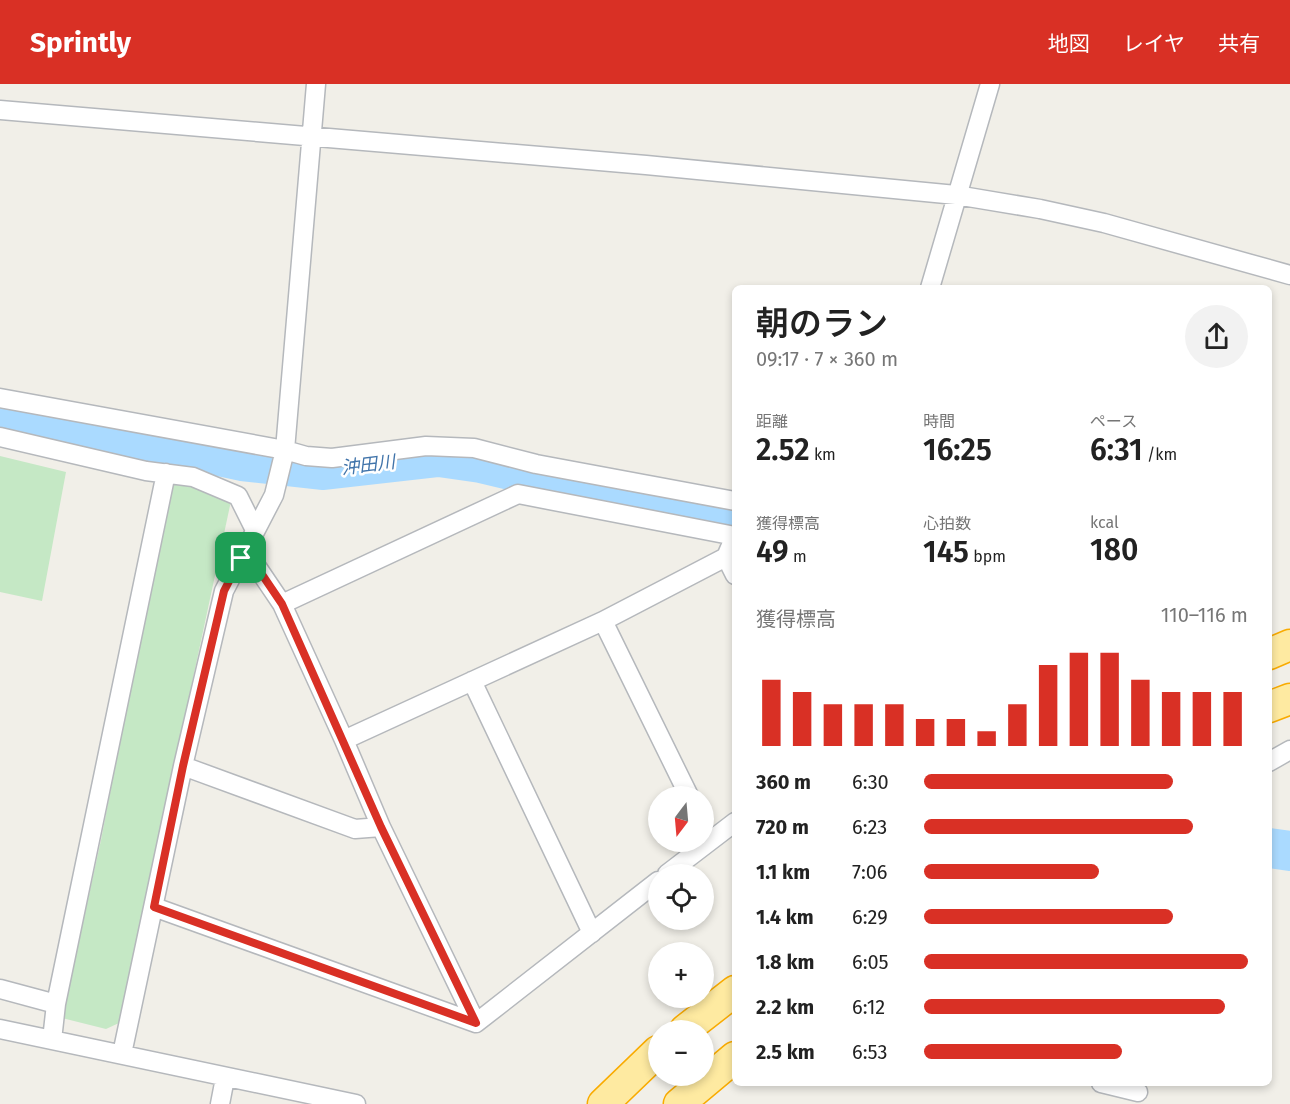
<!DOCTYPE html>
<html lang="ja">
<head>
<meta charset="utf-8">
<style>
	body { margin:0; font-family:"Fira Sans","Noto Sans JP",sans-serif; background:#f2f2f2; color:#222; height:100vh; display:flex; flex-direction:column; font-size:22px; white-space:nowrap }
	* { box-sizing:border-box; margin:0 }
	p { font-size:20px; color:#767676 }
	.icon { flex:none; width:33px; height:33px; fill:none; stroke:currentColor; stroke-width:2; stroke-linecap:round; stroke-linejoin:round }
	.map { position:relative; flex:1; overflow:hidden }
	.details { position:absolute; left:732px; top:201px; width:540px; height:801px; display:flex; flex-direction:column; background:#fff; border-radius:9px; box-shadow:0 3px 9px #0003 }
	.details>* { flex:none }
	.needle { width:39px; rotate:196deg }
	.fabs { position:absolute; left:648px; top:702px; display:grid; gap:12px }
	.fabs a { display:grid; place-items:center; width:66px; height:66px; border-radius:50%; background:#fff; box-shadow:0 3px 9px #0003; font-size:30px }
	.pin { position:absolute; display:grid; place-items:center; width:51px; height:51px; color:#fff; margin:-26px; border-radius:12px; box-shadow:0 3px 9px #0006 }
	.round { display:grid; place-items:center; flex:none; width:63px; height:63px; border-radius:32px; background:#f2f2f2 }
	.overview { display:flex; align-items:center; justify-content:space-between; height:102px; padding:0 24px }
	h1 { font-size:33px; font-weight:600; line-height:45px }
	.figures { display:grid; grid-template-columns:repeat(3,1fr); gap:9px; height:102px; padding:6px 24px }
	.figures div { display:grid; align-content:center }
	.figures b { font-size:30px; font-weight:600 }
	.figures small { font-size:16px; font-weight:400 }
	.figures p { font-size:16px }
	.chart { height:168px; padding:12px 24px }
	.chart p { display:flex; justify-content:space-between }
	.chart svg { width:100%; height:108px; margin-top:6px; stroke:#d93025; stroke-width:6 }
	ul { padding:0 24px; list-style:none; font-size:20px }
	li { display:grid; grid-template-columns:96px 72px 1fr; align-items:center; height:45px }
	li i { height:15px; border-radius:8px; background:#d93025 }
	header { display:flex; align-items:center; gap:36px; box-sizing:border-box; height:84px; padding:0 30px; background:#d93025; color:#fff }
	header strong { font-size:28px }
	nav { display:flex; gap:33px; margin-inline-start:auto; font-size:21px }
	.map>svg:first-child { display:block }
</style>
</head>
<body>
<header>
<strong>Sprintly</strong>
<nav><a>地図</a><a>レイヤ</a><a>共有</a></nav>
</header>
<div class="map">
<svg width="1290" height="1020" viewBox="0 0 1290 1020">
	<rect width="100%" height="100%" fill="#f1efe8"/>
	<!-- green -->
	<path fill="#c5e8c5" d="M 0,372 L 66,388 L 42,517 L 0,508 Z
		M 176,398 L 203,401 L 231,417 L 119,939 L 106,945 L 62,934 L 101,756 L 166,417 Z"/>
	<g fill="none" stroke-linecap="round" stroke-linejoin="round">
		<!-- river -->
		<path stroke="#aadaff" stroke-width="40" d="M 0,325 L 242,377 L 324,386 L 439,373 L 481,379 L 564,399 L 735,433
			M 1269,764 L 1290,767"/>
		<defs>
			<path id="minor" d="M 0,26 L 646,81 L 956,111 L 1040,125 L 1104,139 L 1290,191
				M 930,204 L 990,0
				M 0,314 L 285,366 L 306,372 L 332,374 L 426,362 L 474,364 L 536,380 L 735,417
				M 0,353 L 146,387 L 193,393 L 238,412 L 255,446
				M 726,473 L 735,491
				M 241,474 L 257,483 L 282,520 L 344,656 L 603,537 L 689,712
				M 282,520 L 518,410 L 735,452 L 726,473 L 603,537
				M 472,597 L 592,849
				M 1269,678 L 1290,666
				M 183,682 L 224,507 L 274,411 L 285,366 L 316,0
				M 667,790 L 735,738
				M 154,823 L 476,939 L 381,743
				M 0,905 L 56,920 L 166,389
				M 476,939 L 658,797
				M 0,945 L 356,1020
				M 52,956 L 56,920
				M 122,970 L 183,682 L 355,745 L 381,743 L 344,656
				M 1101,999 L 1138,1008
				M 220,1020 L 225,994"/>
			<path id="trunk" d="M 1269,570 L 1290,561
				M 1269,623 L 1290,615
				M 685,946 L 735,907
				M 603,1020 L 658,967
				M 679,1020 L 735,973"/>
		</defs>
		<!-- minor casing -->
		<use href="#minor" stroke="#b5b8bc" stroke-width="21"/>
		<!-- trunk casing -->
		<use href="#trunk" stroke="#f9ab00" stroke-width="33"/>
		<!-- minor -->
		<use href="#minor" stroke="#fff" stroke-width="18"/>
		<!-- trunk -->
		<use href="#trunk" stroke="#feeaa1" stroke-width="30"/>
	</g>
	<g fill="none" stroke-linecap="round" stroke-linejoin="round">
		<defs>
			<path id="route" d="M 241,474 L 257,483 L 282,520 L 381,743 L 476,939 L 154,823 L 183,682 L 224,507 Z"/>
		</defs>
		<!-- route casing -->
		<use href="#route" stroke="#fff" stroke-width="12"/>
		<!-- route -->
		<use href="#route" stroke="#d93025" stroke-width="8"/>
	</g>
	<g text-anchor="middle" stroke-width="5" stroke-linejoin="round" paint-order="stroke">
		<!-- water labels -->
		<g font-size="18" font-style="italic" fill="#4174aa" stroke="#fff">
			<text transform="translate(368 381) rotate(-7)" y="6">沖田川</text>
		</g>
	</g>
</svg>
<div class="fabs">
<a><svg class="needle" viewBox="-14 -14 28 28"><path d="M0-13l5 13h-10z" fill="#e53935"/><path d="M0 13l5-13h-10z" fill="#767676"/></svg></a>
<a><svg class="icon" aria-label="locate" viewBox="0 0 24 24"><circle cx="12" cy="12" r="6"/><path d="M12 2v4M12 18v4M2 12h4M18 12h4"/></svg></a>
<a>+</a>
<a>−</a>
</div>
<div class="pin" style="left:241px;top:474px;background:#1e9e55"><svg class="icon" aria-label="arrive" viewBox="0 0 24 24"><path d="M6 21V4h12l-3 4 3 4H6"/></svg></div>
<section class="details">
<div class="overview"><div><h1>朝のラン</h1><p>09:17 · 7 × 360 m</p></div><a class="round"><svg class="icon" aria-label="share" viewBox="0 0 24 24"><path d="M12 15V3M7 8l5-5 5 5M5 13v7h14v-7"/></svg></a></div>
<div class="figures">
<div><p>距離</p><b>2.52<small> km</small></b></div>
<div><p>時間</p><b>16:25</b></div>
<div><p>ペース</p><b>6:31<small> /km</small></b></div>
</div>
<div class="figures">
<div><p>獲得標高</p><b>49<small> m</small></b></div>
<div><p>心拍数</p><b>145<small> bpm</small></b></div>
<div><p>kcal</p><b>180</b></div>
</div>
<div class="chart"><p><span>獲得標高</span>110–116 m</p>
<svg viewBox="0 0 160 44" preserveAspectRatio="none"><path d="M5 44V17M15 44V22M25 44V27M35 44V27M45 44V27M55 44V33M65 44V33M75 44V38M85 44V27M95 44V11M105 44V6M115 44V6M125 44V17M135 44V22M145 44V22M155 44V22"/></svg>
</div>
<ul>
<li><b>360 m</b>6:30<i style="width:77%"></i></li>
<li><b>720 m</b>6:23<i style="width:83%"></i></li>
<li><b>1.1 km</b>7:06<i style="width:54%"></i></li>
<li><b>1.4 km</b>6:29<i style="width:77%"></i></li>
<li><b>1.8 km</b>6:05<i style="width:100%"></i></li>
<li><b>2.2 km</b>6:12<i style="width:93%"></i></li>
<li><b>2.5 km</b>6:53<i style="width:61%"></i></li>
</ul>
</section>
</div>
</body>
</html>
